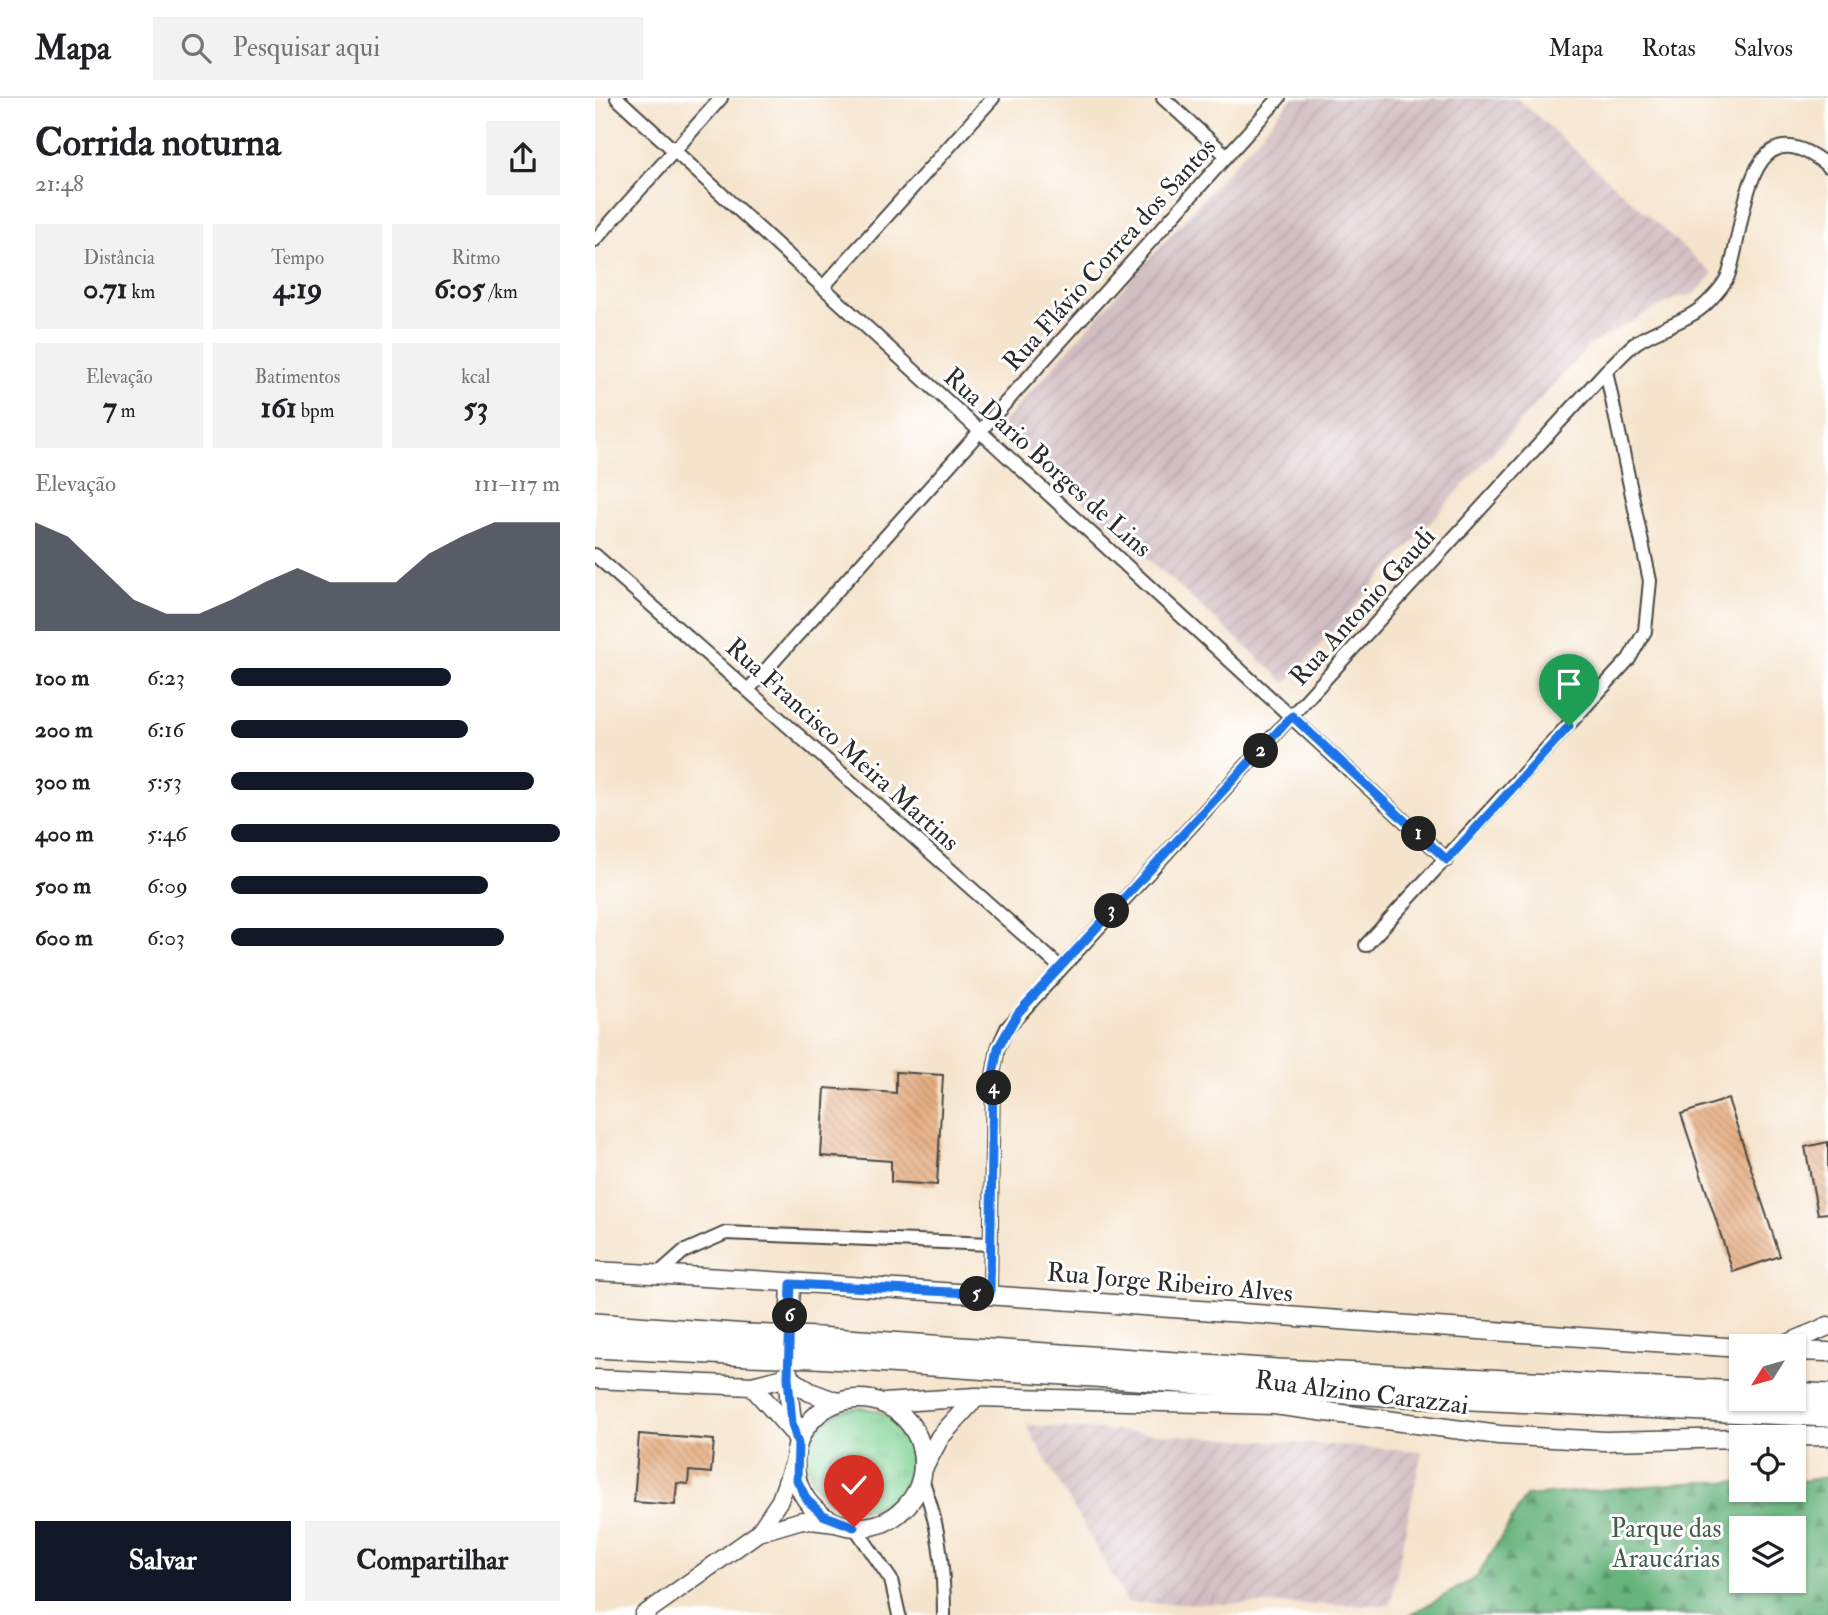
<!DOCTYPE html>
<html lang="pt">
<head>
<meta charset="utf-8">
<style>
	body { margin:0; font-family:"IM FELL Double Pica",serif; background:#f2f2f2; color:#202124; height:100vh; display:flex; flex-direction:column; font-size:26px; white-space:nowrap }
	* { box-sizing:border-box; margin:0 }
	p { font-size:23px; color:#757577 }
	.icon { flex:none; width:38px; height:38px; fill:none; stroke:currentColor; stroke-width:2; stroke-linecap:round; stroke-linejoin:round }
	.map { position:relative; flex:1; overflow:hidden }
	.sheet { display:flex; flex-direction:column; background:#fff; width:595px }
	.sheet>* { flex:none }
	.needle { width:46px; rotate:233deg }
	.buttons { position:absolute; left:1134px; top:1236px; display:grid; gap:14px }
	.buttons a { display:grid; place-items:center; width:77px; height:77px; border-radius:0px; background:#fff; box-shadow:0 2px 5px #0004; font-size:35px }
	.pin { position:absolute; display:grid; place-items:center; width:60px; height:60px; color:#fff; margin:-72px -30px; border-radius:50% 50% 50% 0; rotate:-45deg; box-shadow:0 0 7px #0007 }
	.pin .icon { rotate:45deg }
	.km { position:absolute; width:35px; height:35px; margin:-18px; border-radius:50%; background:#222; color:#fff; font-size:19px; line-height:35px; text-align:center }
	.round { display:grid; place-items:center; flex:none; width:74px; height:74px; border-radius:0px; background:#f2f2f2 }
	.overview { display:flex; align-items:center; justify-content:space-between; height:119px; padding:0 35px }
	h1 { font-size:38px; font-weight:700; line-height:52px }
	.figures { display:grid; grid-template-columns:repeat(3,1fr); gap:10px; height:119px; padding:7px 35px }
	.figures div { display:grid; align-content:center; border-radius:0px; background:#f2f2f2; text-align:center }
	.figures b { font-size:30px; font-weight:700 }
	.figures small { font-size:19px; font-weight:400 }
	.figures p { font-size:19px }
	.chart { height:196px; padding:14px 35px }
	.chart p { display:flex; justify-content:space-between }
	.chart svg { width:100%; height:126px; margin-top:7px; fill:#111827; opacity:.7 }
	.cta { display:flex; gap:14px; margin-top:auto; padding:14px 35px }
	.cta a { flex:1; height:80px; border-radius:0px; background:#111827; color:#fff; font-size:28px; font-weight:700; line-height:80px; text-align:center }
	.cta a+a { background:#f2f2f2; color:#202124 }
	ul { padding:0 35px; list-style:none; font-size:23px }
	li { display:grid; grid-template-columns:112px 84px 1fr; align-items:center; height:52px }
	li i { height:18px; border-radius:9px; background:#111827 }
	header { display:flex; align-items:center; gap:42px; box-sizing:border-box; height:98px; padding:0 35px; background:#fff; border-bottom:2px solid #e0e0e0 }
	header strong { font-size:33px }
	nav { display:flex; gap:38px; margin-inline-start:auto; font-size:24px }
	.search { width:490px; height:63px; background:#f2f2f2; display:flex; align-items:center; gap:18px; box-sizing:border-box; padding:0 24px; border-radius:0px; color:#757577; font-size:26px }
	main { display:flex; flex:1; min-height:0 }
	.map>svg:first-child { display:block }
</style>
</head>
<body>
<header>
<strong>Mapa</strong>
<div class="search"><svg class="icon" aria-label="search" viewBox="0 0 24 24"><circle cx="10" cy="10" r="6"/><path d="M15 15l6 6"/></svg>Pesquisar aqui</div>
<nav><a>Mapa</a><a>Rotas</a><a>Salvos</a></nav>
</header>
<main>
<section class="sheet">
<div class="overview"><div><h1>Corrida noturna</h1><p>21:48</p></div><a class="round"><svg class="icon" aria-label="share" viewBox="0 0 24 24"><path d="M12 15V3M7 8l5-5 5 5M5 13v7h14v-7"/></svg></a></div>
<div class="figures">
<div><p>Distância</p><b>0.71<small> km</small></b></div>
<div><p>Tempo</p><b>4:19</b></div>
<div><p>Ritmo</p><b>6:05<small> /km</small></b></div>
</div>
<div class="figures">
<div><p>Elevação</p><b>7<small> m</small></b></div>
<div><p>Batimentos</p><b>161<small> bpm</small></b></div>
<div><p>kcal</p><b>53</b></div>
</div>
<div class="chart"><p><span>Elevação</span>111–117 m</p>
<svg viewBox="0 0 160 44" preserveAspectRatio="none"><path d="M0 44V6L10 11L20 22L30 33L40 38L50 38L60 33L70 27L80 22L90 27L100 27L110 27L120 17L130 11L140 6L150 6L160 6V44z"/></svg>
</div>
<ul>
<li><b>100 m</b>6:23<i style="width:67%"></i></li>
<li><b>200 m</b>6:16<i style="width:72%"></i></li>
<li><b>300 m</b>5:53<i style="width:92%"></i></li>
<li><b>400 m</b>5:46<i style="width:100%"></i></li>
<li><b>500 m</b>6:09<i style="width:78%"></i></li>
<li><b>600 m</b>6:03<i style="width:83%"></i></li>
</ul>
<div class="cta"><a>Salvar</a><a>Compartilhar</a></div>
</section>
<div class="map">
<svg width="1233" height="1517" viewBox="0 0 1233 1517">
	<defs>
		<pattern id="industrial-furrows" width="10" height="10" patternUnits="userSpaceOnUse" patternTransform="scale(1.75)"><rect width="10" height="10" fill="#d2bec2"/><path d="M-1 1l2-2M0 10L10 0M9 11l2-2" fill="none" stroke="#b4a3a7"/></pattern>
		<pattern id="grass-tufts" width="24" height="20" patternUnits="userSpaceOnUse" patternTransform="scale(1.75)"><rect width="24" height="20" fill="#7fd293"/><path d="M3 7l-1-3M5 7V3M7 7l1-3M15 17l-1-3M17 17v-4M19 17l1-3" fill="none" stroke="#6eb47f"/></pattern>
		<pattern id="forest-firs" width="22" height="20" patternUnits="userSpaceOnUse" patternTransform="scale(1.75)"><rect width="22" height="20" fill="#67b47d"/><path d="M5 1l3.5 6h-7zM16 11l3.5 6h-7z" fill="#559367"/></pattern>
		<pattern id="building-back-hatch" width="6" height="6" patternUnits="userSpaceOnUse" patternTransform="scale(1.75)"><rect width="6" height="6" fill="#e6ae82"/><path d="M-1 5l2 2M0 0l6 6M5-1l2 2" fill="none" stroke="#bb8e6b"/></pattern>
	</defs>
	<rect width="100%" height="100%" fill="#fff"/>
	<filter id="ink" filterUnits="userSpaceOnUse"><feTurbulence type="fractalNoise" baseFrequency=".0143" numOctaves="2"/><feDisplacementMap in="SourceGraphic" scale="14" xChannelSelector="R" yChannelSelector="G"/><feConvolveMatrix kernelMatrix="1 2 1 2 8 2 1 2 1" color-interpolation-filters="sRGB"/></filter>
	<filter id="wash" filterUnits="userSpaceOnUse"><feTurbulence type="fractalNoise" baseFrequency=".00686" numOctaves="4" result="noise"/><feDisplacementMap in="SourceGraphic" scale="28" xChannelSelector="R" yChannelSelector="G"/><feGaussianBlur stdDeviation="1.57" result="paint"/><feColorMatrix in="noise" values="0 0 0 0 0 0 0 0 0 0 0 0 0 0 0 0 0 1.4 0 .05"/><feComposite in="paint" operator="in"/></filter>
	<g filter="url(#wash)">
		<rect width="100%" height="100%" fill="#f5e4cc"/>
		<!-- industrial -->
		<path fill="url(#industrial-furrows)" d="M 698,0 L 922,0 L 1118,176 L 1099,196 L 1078,201 L 994,247 L 691,585 L 405,328 Z
			M 431,1327 L 827,1353 L 795,1507 L 533,1505 Z"/>
		<!-- grass -->
		<path fill="url(#grass-tufts)" stroke="#557e5f" stroke-width="2" d="M213 1361a51 51 0 1 1 102 0a51 51 0 1 1-102 0Z"/>
		<!-- forest -->
		<path fill="url(#forest-firs)" stroke="#497054" stroke-width="2" fill-rule="evenodd" d="M 1233,1379 L 1233,1517 L 815,1517 L 882,1479 L 931,1398 L 1103,1384 L 1146,1384 L 1146,1391 L 1199,1391 L 1199,1384 ZM 1146,1430 L 1199,1430 L 1199,1482 L 1146,1482 Z"/>
		<g id="blocks">
			<!-- building -->
			<path fill="url(#building-back-hatch)" d="M 301,974 L 348,977 L 342,1087 L 296,1084 L 296,1063 L 226,1058 L 230,990 L 301,995 Z
				M 1133,1001 L 1185,1158 L 1138,1174 L 1086,1016 Z
				M 1233,1044 L 1233,1115 L 1223,1116 L 1210,1049 Z
				M 44,1336 L 119,1342 L 116,1375 L 94,1373 L 93,1386 L 82,1385 L 80,1407 L 39,1404 Z"/>
		</g>
	</g>
	<g filter="url(#ink)">
		<use href="#blocks" fill-opacity="0" stroke="#494743" stroke-width="2"/>
		<g fill="none" stroke-linecap="round" stroke-linejoin="round">
			<defs>
				<path id="minor" d="M 22,0 L 852,762
					M 568,0 L 632,58
					M 0,142 L 126,0
					M 228,189 L 398,0
					M 0,457 L 465,869
					M 153,592 L 684,0
					M 771,847 L 1034,561 L 1050,533 L 1055,483 L 1011,273
					M 62,1177 L 88,1154 L 131,1135 L 395,1146
					M 395,1196 L 398,977 L 403,950 L 412,930 L 1011,273 C 1021,264 1031,252 1042,244 C 1063,230 1094,223 1112,205 C 1119,198 1131,185 1134,175 C 1150,130 1149,0 1233,68
					M 326,1379 C 344,1425 349,1468 349,1517
					M 259,1428 L 296,1482 L 304,1517"/>
				<path id="tertiary" d="M 163,1435 L 207,1422 L 249,1427
					M 48,1517 L 163,1435 L 185,1402 L 200,1359"/>
				<path id="secondary" d="M 0,1173 C 382,1193 764,1225 1146,1250
					M 196,1186 C 194,1239 187,1295 203,1346
					M 1188,1248 L 1233,1228
					M 1199,1253 L 1233,1254
					M 193,1279 L 215,1294 L 242,1304
					M 0,1281 L 157,1288 L 193,1279
					M 157,1288 L 197,1333
					M200 1365a64 64 0 1 1 128 0a64 64 0 1 1-128 0Z
					M 289,1305 L 381,1299 L 679,1307 L 904,1337 L 1010,1343 L 1146,1340
					M 1159,1339 L 1233,1338
					M 329,1369 L 345,1339 L 381,1299"/>
				<path id="motorway" d="M 0,1227 L 152,1238
					M 223,1241 L 682,1273 L 1146,1295
					M 0,1248 L 155,1256
					M 221,1258 L 731,1293 L 1233,1317
					M 1199,1296 L 1233,1298"/>
			</defs>
			<!-- minor casing -->
			<use href="#minor" stroke="#494743" stroke-width="16"/>
			<!-- tertiary casing -->
			<use href="#tertiary" stroke="#494743" stroke-width="19"/>
			<!-- secondary casing -->
			<use href="#secondary" stroke="#494743" stroke-width="21"/>
			<!-- motorway casing -->
			<use href="#motorway" stroke="#494743" stroke-width="26"/>
			<!-- minor -->
			<use href="#minor" stroke="#fff" stroke-width="12"/>
			<!-- tertiary -->
			<use href="#tertiary" stroke="#fff" stroke-width="16"/>
			<!-- secondary -->
			<use href="#secondary" stroke="#fff" stroke-width="18"/>
			<!-- motorway -->
			<use href="#motorway" stroke="#fff" stroke-width="23"/>
			<defs>
				<path id="motorway-bridge" d="M 152,1238 L 223,1241
					M 155,1256 L 221,1258"/>
			</defs>
			<!-- motorway-bridge casing -->
			<use href="#motorway-bridge" stroke="#494743" stroke-width="26" stroke-linecap="butt"/>
			<!-- motorway-bridge -->
			<use href="#motorway-bridge" stroke="#fff" stroke-width="23"/>
		</g>
	</g>
	<g fill="none" stroke-linecap="round" stroke-linejoin="round" filter="url(#ink)">
		<defs>
			<path id="route" d="M 259,1429 L 228,1417 L 212,1402 L 202,1382 L 203,1346 L 197,1326 L 193,1279 L 196,1186 L 395,1196 L 398,977 L 403,950 L 423,915 L 697,618 L 852,762 L 974,628"/>
		</defs>
		<!-- route casing -->
		<use href="#route" stroke="#fff" stroke-width="14"/>
		<!-- route -->
		<use href="#route" stroke="#1a73e8" stroke-width="9"/>
	</g>
	<g text-anchor="middle" stroke-width="6" stroke-linejoin="round" paint-order="stroke">
		<!-- street labels -->
		<g font-size="26" fill="#2b2b2b" stroke="#fff">
			<text transform="translate(514 156) rotate(-48)" y="9">Rua Flávio Correa dos Santos</text>
			<text transform="translate(453 364) rotate(42)" y="9">Rua Dario Borges de Lins</text>
			<text transform="translate(767 508) rotate(-48)" y="9">Rua Antonio Gaudi</text>
			<text transform="translate(248 646) rotate(42)" y="9">Rua Francisco Meira Martins</text>
			<text transform="translate(575 1184) rotate(5)" y="9">Rua Jorge Ribeiro Alves</text>
			<text transform="translate(767 1294) rotate(7)" y="9">Rua Alzino Carazzai</text>
		</g>
		<!-- park labels -->
		<g font-size="26" fill="#445d4a" stroke="#fff">
			<text x="1071" y="1439">Parque das<tspan x="1071" dy="30">Araucárias</tspan></text>
		</g>
	</g>
</svg>
<div class="buttons">
<a><svg class="needle" viewBox="-14 -14 28 28"><path d="M0-13l5 13h-10z" fill="#e53935"/><path d="M0 13l5-13h-10z" fill="#757577"/></svg></a>
<a><svg class="icon" aria-label="locate" viewBox="0 0 24 24"><circle cx="12" cy="12" r="6"/><path d="M12 2v4M12 18v4M2 12h4M18 12h4"/></svg></a>
<a><svg class="icon" aria-label="layers" viewBox="0 0 24 24"><path d="M12 4l9 5-9 5-9-5zM3 14l9 5 9-5"/></svg></a>
</div>
<div class="pin" style="left:974px;top:628px;background:#1e9e55"><svg class="icon" aria-label="arrive" viewBox="0 0 24 24"><path d="M6 21V4h12l-3 4 3 4H6"/></svg></div>
<div class="pin" style="left:259px;top:1429px;background:#d93025"><svg class="icon" aria-label="check" viewBox="0 0 24 24"><path d="M5 12l5 5 9-10"/></svg></div>
<b class="km" style="left:824px;top:736px">1</b>
<b class="km" style="left:666px;top:653px">2</b>
<b class="km" style="left:517px;top:813px">3</b>
<b class="km" style="left:399px;top:990px">4</b>
<b class="km" style="left:382px;top:1196px">5</b>
<b class="km" style="left:195px;top:1218px">6</b>
</div>
</main>
</body>
</html>
